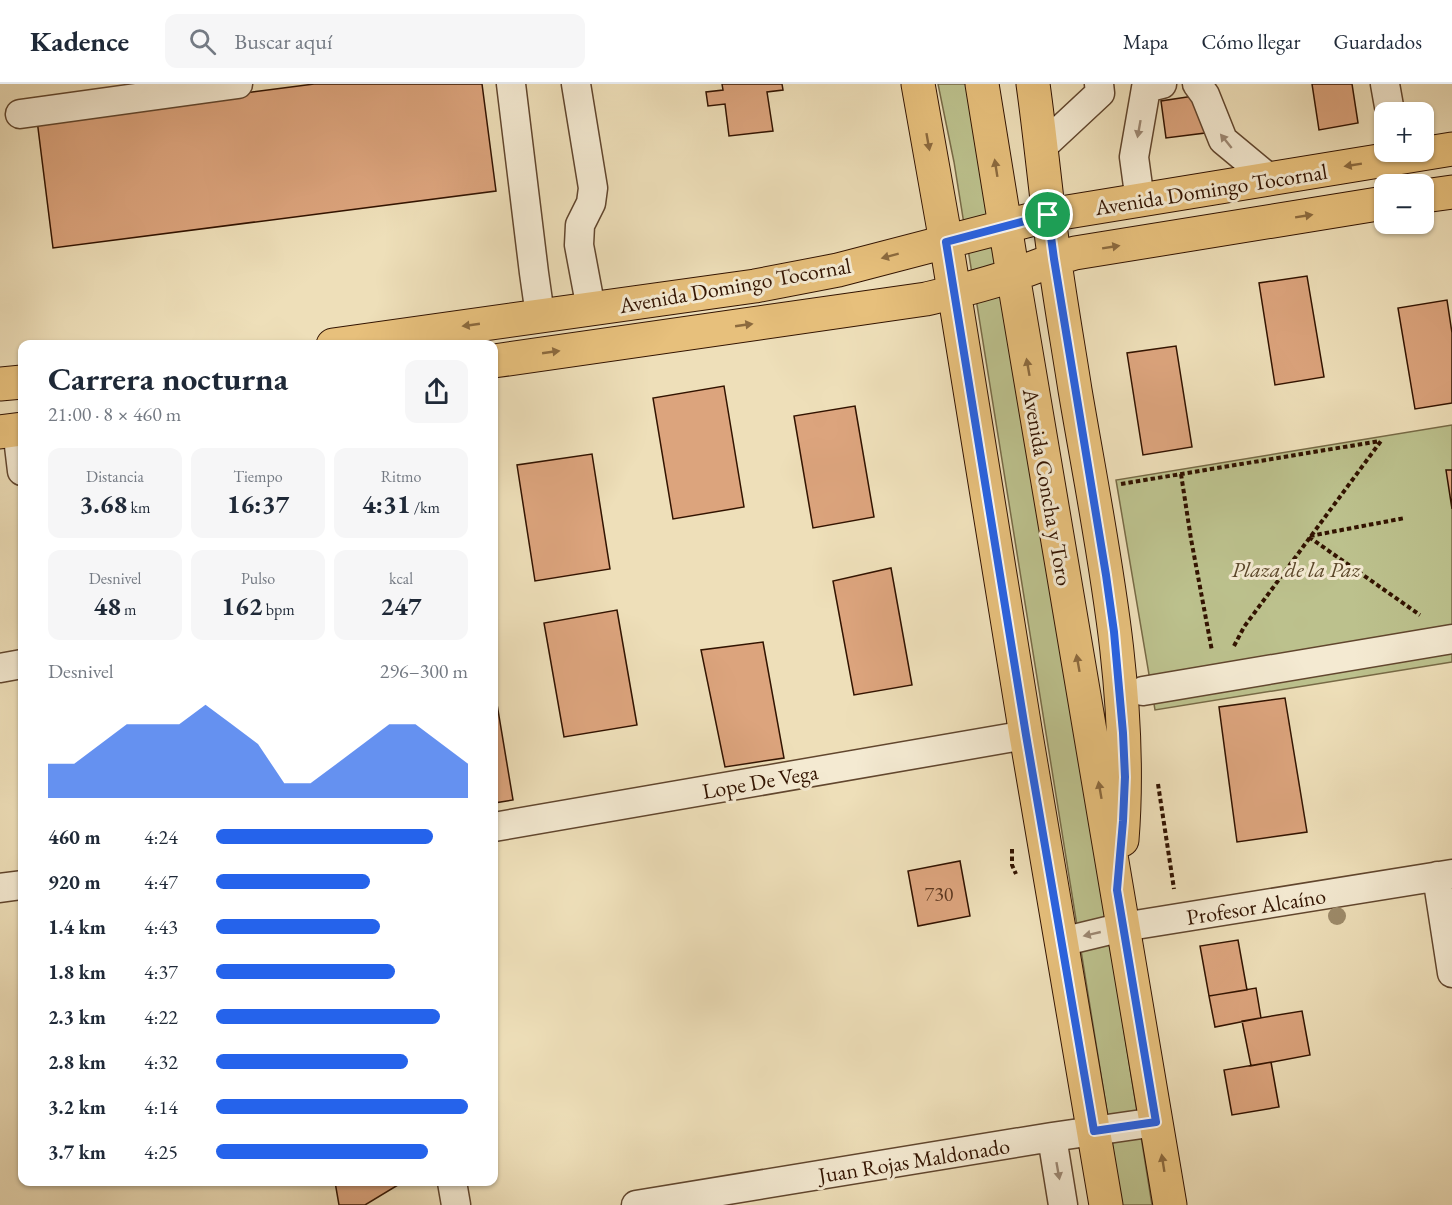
<!DOCTYPE html>
<html lang="es">
<head>
<meta charset="utf-8">
<style>
	body { margin:0; font-family:"EB Garamond",serif; background:#f6f6f7; color:#1f2937; height:100vh; display:flex; flex-direction:column; font-size:22px; white-space:nowrap }
	* { box-sizing:border-box; margin:0 }
	p { font-size:20px; color:#747a83 }
	.icon { flex:none; width:33px; height:33px; fill:none; stroke:currentColor; stroke-width:2; stroke-linecap:round; stroke-linejoin:round }
	.map { position:relative; flex:1; overflow:hidden }
	.sheet { position:absolute; left:18px; top:256px; width:480px; height:846px; display:flex; flex-direction:column; background:#fff; border-radius:12px; box-shadow:0 2px 4px #0004 }
	.sheet>* { flex:none }
	.controls { position:absolute; left:1374px; top:18px; display:grid; gap:12px }
	.controls a { display:grid; place-items:center; width:60px; height:60px; border-radius:12px; background:#fff; box-shadow:0 2px 4px #0004; font-size:30px }
	.pin { position:absolute; display:grid; place-items:center; width:51px; height:51px; color:#fff; margin:-26px; border:3px solid #fff; border-radius:50%; box-shadow:0 2px 6px #0007 }
	.round { display:grid; place-items:center; flex:none; width:63px; height:63px; border-radius:12px; background:#f6f6f7 }
	.overview { display:flex; align-items:center; justify-content:space-between; height:102px; padding:0 30px }
	h1 { font-size:33px; font-weight:700; line-height:45px }
	.figures { display:grid; grid-template-columns:repeat(3,1fr); gap:9px; height:102px; padding:6px 30px }
	.figures div { display:grid; align-content:center; border-radius:12px; background:#f6f6f7; text-align:center }
	.figures b { font-size:26px; font-weight:700 }
	.figures small { font-size:16px; font-weight:400 }
	.figures p { font-size:16px }
	.chart { height:168px; padding:12px 30px }
	.chart p { display:flex; justify-content:space-between }
	.chart svg { width:100%; height:108px; margin-top:6px; fill:#2563eb; opacity:.7 }
	ul { padding:0 30px; list-style:none; font-size:20px }
	li { display:grid; grid-template-columns:96px 72px 1fr; align-items:center; height:45px }
	li i { height:15px; border-radius:8px; background:#2563eb }
	header { display:flex; align-items:center; gap:36px; box-sizing:border-box; height:84px; padding:0 30px; background:#fff; border-bottom:2px solid #e0e1e3 }
	header strong { font-size:28px }
	nav { display:flex; gap:33px; margin-inline-start:auto; font-size:21px }
	.search { width:420px; height:54px; background:#f6f6f7; display:flex; align-items:center; gap:15px; box-sizing:border-box; padding:0 21px; border-radius:12px; color:#747a83; font-size:22px }
	.map>svg:first-child { display:block }
</style>
</head>
<body>
<header>
<strong>Kadence</strong>
<div class="search"><svg class="icon" aria-label="search" viewBox="0 0 24 24"><circle cx="10" cy="10" r="6"/><path d="M15 15l6 6"/></svg>Buscar aquí</div>
<nav><a>Mapa</a><a>Cómo llegar</a><a>Guardados</a></nav>
</header>
<div class="map">
<svg width="1452" height="1121" viewBox="0 0 1452 1121">
	<rect width="100%" height="100%" fill="#eedfb9"/>
	<filter id="stains"><feTurbulence type="fractalNoise" baseFrequency=".00333" numOctaves="4"/><feColorMatrix values="0 0 0 0 .2 0 0 0 0 .09 0 0 0 0 .02 0 0 0 .5 -.17"/></filter>
	<radialGradient id="worn" r=".72"><stop offset=".6" stop-color="#630" stop-opacity="0"/><stop offset="1" stop-color="#630" stop-opacity=".3"/></radialGradient>
	<!-- green -->
	<path fill="#bcc18d" stroke="#776a46" stroke-width="1.5" d="M 938,0 L 972,0 L 1152,1121 L 1122,1121 L 954,78 Z
		M 1452,341 L 1452,578 L 1155,626 L 1116,396 Z"/>
	<!-- building -->
	<path fill="#dca47d" stroke="#321300" stroke-width="1.5" d="M 314,0 L 482,0 L 496,107 L 53,164 L 37,36 Z
		M 722,0 L 782,0 L 783,6 L 767,8 L 773,47 L 729,52 L 725,20 L 708,22 L 706,8 L 723,6 Z
		M 1312,0 L 1352,0 L 1358,39 L 1319,46 Z
		M 1200,11 L 1205,49 L 1166,54 L 1161,17 Z
		M 1307,192 L 1324,293 L 1275,301 L 1259,199 Z
		M 1447,216 L 1452,249 L 1452,319 L 1415,325 L 1398,224 Z
		M 1176,262 L 1192,363 L 1143,371 L 1127,269 Z
		M 724,302 L 744,423 L 673,435 L 653,314 Z
		M 855,322 L 874,433 L 813,444 L 794,332 Z
		M 592,370 L 610,485 L 535,497 L 517,381 Z
		M 1446,386 L 1452,386 L 1452,425 Z
		M 891,484 L 912,601 L 854,611 L 833,497 Z
		M 617,526 L 637,641 L 564,653 L 544,539 Z
		M 763,558 L 784,674 L 725,683 L 701,566 Z
		M 494,602 L 513,716 L 494,719 Z
		M 1285,614 L 1307,748 L 1237,758 L 1219,623 Z
		M 960,777 L 970,832 L 918,842 L 908,787 Z
		M 1238,856 L 1247,906 L 1209,912 L 1200,862 Z
		M 1256,904 L 1261,934 L 1215,943 L 1209,912 Z
		M 1302,927 L 1310,971 L 1251,982 L 1242,937 Z
		M 1271,978 L 1279,1023 L 1232,1031 L 1224,986 Z
		M 335,1098 L 403,1098 L 365,1121 L 339,1121 Z"/>
	<g fill="none" stroke-linecap="round" stroke-linejoin="round">
		<defs>
			<path id="minor" d="M 511,0 L 534,189 L 540,231
				M 576,0 L 593,104 L 591,119 L 580,141 L 579,161 L 591,225
				M 1197,0 L 1205,11 L 1223,56 L 1270,95
				M 1385,0 L 1390,28
				M 20,30 L 238,0
				M 1041,64 L 1100,9 L 1099,0
				M 1140,117 L 1134,73 L 1146,4 L 1162,0
				M 17,345 L 22,387
				M 0,584 L 22,580
				M 1143,607 L 1452,555
				M 494,743 L 1026,651
				M 1437,792 L 1452,889
				M 0,804 L 22,801
				M 1061,858 L 1123,843 L 1452,790
				M 1052,1053 L 1063,1121
				M 452,1098 L 456,1121
				M 636,1121 L 1052,1053 L 1156,1038"/>
			<path id="major" d="M 918,0 L 946,158 L 1026,651 L 1106,1121
				M 982,0 L 1013,191 L 1170,1121
				M 1033,0 C 1041,57 1046,114 1054,171 C 1060,216 1068,261 1075,306 C 1100,454 1134,605 1122,756
				M 1424,112 L 1452,108
				M 333,261 L 755,202 L 838,186 L 1049,131 L 1452,65
				M 494,277 L 926,215 C 955,208 985,201 1013,191 C 1034,184 1054,175 1075,169 L 1384,119
				M 0,300 L 22,298
				M 0,348 L 22,345"/>
		</defs>
		<!-- minor casing -->
		<use href="#minor" stroke="#61462e" stroke-width="31"/>
		<!-- major casing -->
		<use href="#major" stroke="#321300" stroke-width="35"/>
		<!-- path -->
		<path stroke="#321300" stroke-width="4" stroke-dasharray="4.5 3" stroke-linecap="butt" d="M 1181,390 L 1191,455 L 1212,567
			M 1121,400 L 1380,357
			M 1310,452 L 1405,434
			M 1309,453 L 1420,531
			M 1234,562 L 1244,543 L 1381,357
			M 1158,700 L 1174,805
			M 1012,765 L 1012,781 L 1016,790"/>
		<!-- minor -->
		<use href="#minor" stroke="#f4ead2" stroke-width="28"/>
		<!-- major -->
		<use href="#major" stroke="#e7c07c" stroke-width="33"/>
	</g>
	<!-- trees -->
	<circle fill="#9d8b6a" cx="1337" cy="832" r="9"/>
	<!-- one-way arrows -->
	<defs><path id="oneway-solid" d="M-6-.8H1V-3.2L6.5 0L1 3.2V.8H-6Z" transform="scale(1.5)"/></defs>
	<g fill="#9d8974">
		<use href="#oneway-solid" transform="translate(1139 45) rotate(100)"/>
		<use href="#oneway-solid" transform="translate(1226 57) rotate(-129)"/>
		<use href="#oneway-solid" transform="translate(1092 850) rotate(167)"/>
		<use href="#oneway-solid" transform="translate(1058 1087) rotate(80)"/>
	</g>
	<g fill="#8c6a3e">
		<use href="#oneway-solid" transform="translate(928 58) rotate(80)"/>
		<use href="#oneway-solid" transform="translate(1353 81) rotate(171)"/>
		<use href="#oneway-solid" transform="translate(996 84) rotate(-99)"/>
		<use href="#oneway-solid" transform="translate(1304 132) rotate(-9)"/>
		<use href="#oneway-solid" transform="translate(1111 163) rotate(-9)"/>
		<use href="#oneway-solid" transform="translate(890 172) rotate(165)"/>
		<use href="#oneway-solid" transform="translate(471 241) rotate(172)"/>
		<use href="#oneway-solid" transform="translate(744 241) rotate(-8)"/>
		<use href="#oneway-solid" transform="translate(551 268) rotate(-8)"/>
		<use href="#oneway-solid" transform="translate(1028 283) rotate(-100)"/>
		<use href="#oneway-solid" transform="translate(1078 579) rotate(-100)"/>
		<use href="#oneway-solid" transform="translate(1100 706) rotate(-100)"/>
		<use href="#oneway-solid" transform="translate(1163 1079) rotate(-99)"/>
	</g>
	<g fill="none" stroke-linecap="round" stroke-linejoin="round">
		<defs>
			<path id="route" d="M 1048,131 L 1054,175 L 1106,491 L 1114,548 L 1123,649 L 1125,693 L 1123,737 L 1117,806 L 1156,1038 L 1094,1047 L 1026,651 L 946,158 Z"/>
		</defs>
		<!-- route casing -->
		<use href="#route" stroke="#fff" stroke-width="12"/>
		<!-- route -->
		<use href="#route" stroke="#2563eb" stroke-width="8"/>
	</g>
	<g text-anchor="middle" stroke-width="6" stroke-linejoin="round" paint-order="stroke">
		<!-- number labels -->
		<g font-size="20" fill="#5c371f">
			<text x="939" y="817">730</text>
		</g>
		<!-- street labels -->
		<g font-size="22" fill="#321300" stroke="#f4ead2">
			<text transform="translate(1211 105) rotate(-9)" y="8">Avenida Domingo Tocornal</text>
			<text transform="translate(735 201) rotate(-10)" y="8">Avenida Domingo Tocornal</text>
			<text transform="translate(1048 403) rotate(80)" y="8">Avenida Concha y Toro</text>
			<text transform="translate(760 697) rotate(-10)" y="8">Lope De Vega</text>
			<text transform="translate(1256 822) rotate(-9)" y="8">Profesor Alcaíno</text>
			<text transform="translate(914 1076) rotate(-9)" y="8">Juan Rojas Maldonado</text>
		</g>
		<!-- park labels -->
		<g font-size="22" font-style="italic" fill="#5b472a" stroke="#f4ead2">
			<text x="1296" y="493">Plaza de la Paz</text>
		</g>
	</g>
	<rect width="100%" height="100%" filter="url(#stains)"/>
	<rect width="100%" height="100%" fill="url(#worn)"/>
</svg>
<div class="controls">
<a>+</a>
<a>−</a>
</div>
<div class="pin" style="left:1048px;top:131px;background:#1e9e55"><svg class="icon" aria-label="arrive" viewBox="0 0 24 24"><path d="M6 21V4h12l-3 4 3 4H6"/></svg></div>
<section class="sheet">
<div class="overview"><div><h1>Carrera nocturna</h1><p>21:00 · 8 × 460 m</p></div><a class="round"><svg class="icon" aria-label="share" viewBox="0 0 24 24"><path d="M12 15V3M7 8l5-5 5 5M5 13v7h14v-7"/></svg></a></div>
<div class="figures">
<div><p>Distancia</p><b>3.68<small> km</small></b></div>
<div><p>Tiempo</p><b>16:37</b></div>
<div><p>Ritmo</p><b>4:31<small> /km</small></b></div>
</div>
<div class="figures">
<div><p>Desnivel</p><b>48<small> m</small></b></div>
<div><p>Pulso</p><b>162<small> bpm</small></b></div>
<div><p>kcal</p><b>247</b></div>
</div>
<div class="chart"><p><span>Desnivel</span>296–300 m</p>
<svg viewBox="0 0 160 44" preserveAspectRatio="none"><path d="M0 44V30L10 30L20 22L30 14L40 14L50 14L60 6L70 14L80 22L90 38L100 38L110 30L120 22L130 14L140 14L150 22L160 30V44z"/></svg>
</div>
<ul>
<li><b>460 m</b>4:24<i style="width:86%"></i></li>
<li><b>920 m</b>4:47<i style="width:61%"></i></li>
<li><b>1.4 km</b>4:43<i style="width:65%"></i></li>
<li><b>1.8 km</b>4:37<i style="width:71%"></i></li>
<li><b>2.3 km</b>4:22<i style="width:89%"></i></li>
<li><b>2.8 km</b>4:32<i style="width:76%"></i></li>
<li><b>3.2 km</b>4:14<i style="width:100%"></i></li>
<li><b>3.7 km</b>4:25<i style="width:84%"></i></li>
</ul>
</section>
</div>
</body>
</html>
